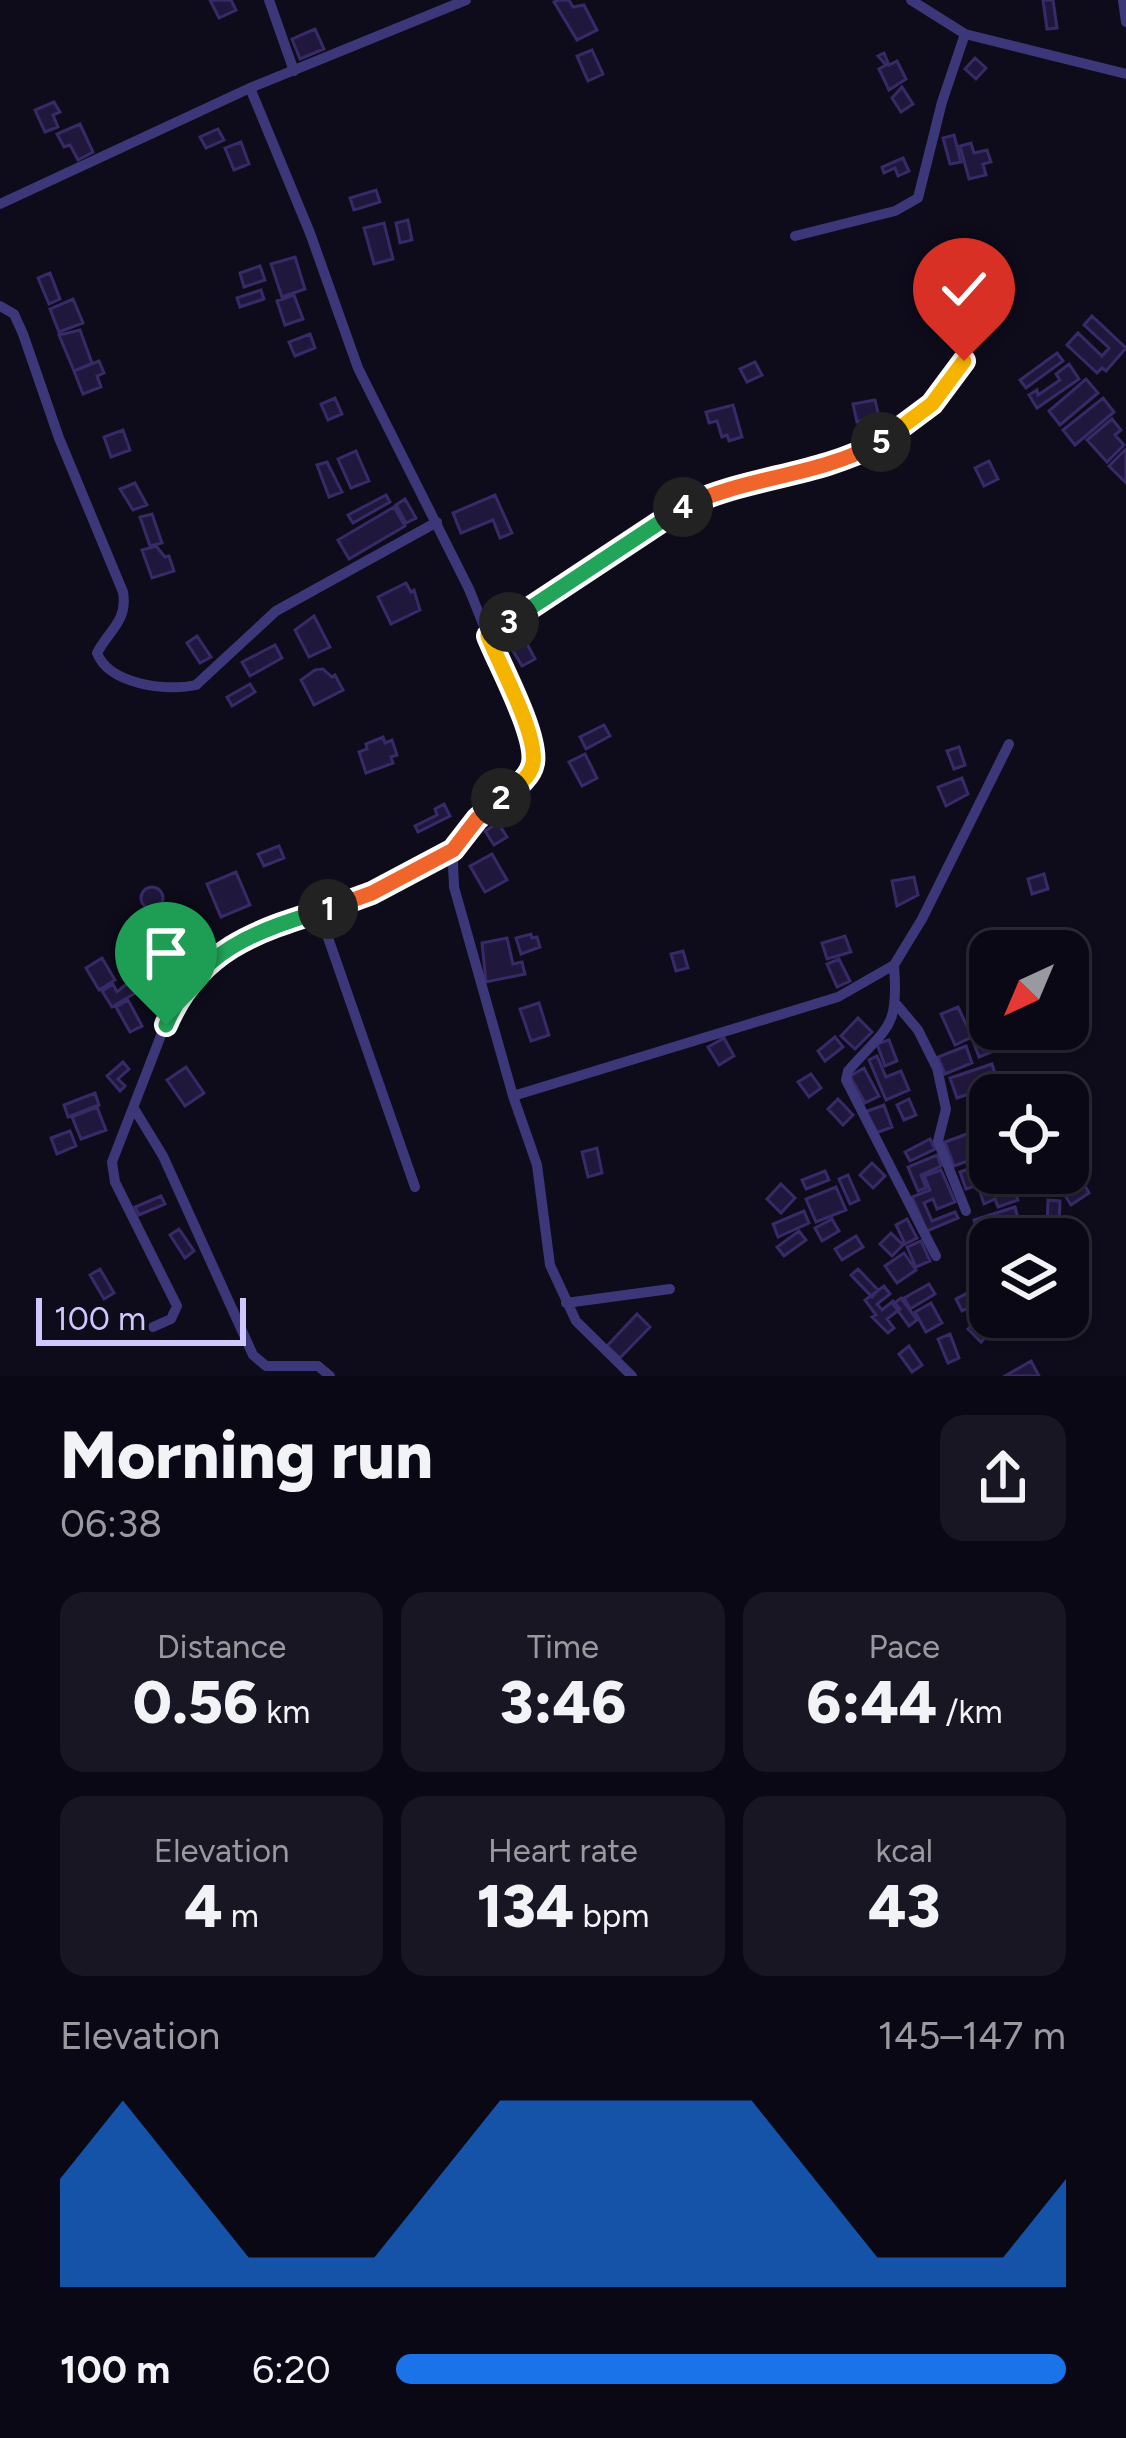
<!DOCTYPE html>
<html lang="en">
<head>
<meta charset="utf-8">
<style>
	body { margin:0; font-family:Figtree,sans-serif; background:#181622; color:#f1f3f6; height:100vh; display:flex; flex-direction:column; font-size:45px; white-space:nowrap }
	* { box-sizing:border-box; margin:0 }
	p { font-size:39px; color:#999aa0 }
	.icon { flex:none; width:66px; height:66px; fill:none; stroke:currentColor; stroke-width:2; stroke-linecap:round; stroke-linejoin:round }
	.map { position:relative; height:1376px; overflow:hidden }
	.panel { display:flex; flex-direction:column; background:#0a0814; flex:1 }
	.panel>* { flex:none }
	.needle { width:78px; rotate:224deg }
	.buttons { position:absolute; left:969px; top:930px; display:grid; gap:24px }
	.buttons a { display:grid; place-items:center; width:120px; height:120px; border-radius:24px; background:#0a0814; box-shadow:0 3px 9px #0004,0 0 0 3px #2a2934; font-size:60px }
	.scale { position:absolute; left:36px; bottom:30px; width:210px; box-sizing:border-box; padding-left:12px; border:6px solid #cfc7fe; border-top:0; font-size:33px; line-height:42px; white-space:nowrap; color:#cfc7fe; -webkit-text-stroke:9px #0e0b1b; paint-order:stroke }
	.pin { position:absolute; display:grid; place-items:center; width:102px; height:102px; color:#fff; margin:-123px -51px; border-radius:50% 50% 50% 0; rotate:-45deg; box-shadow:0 0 12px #0007 }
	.pin .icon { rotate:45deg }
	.km { position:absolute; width:60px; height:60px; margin:-30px; border-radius:50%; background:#222; color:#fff; font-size:33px; line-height:60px; text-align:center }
	.round { display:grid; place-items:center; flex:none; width:126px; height:126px; border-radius:24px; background:#181622 }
	.head { display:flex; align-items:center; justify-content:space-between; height:204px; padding:0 60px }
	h1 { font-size:66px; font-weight:800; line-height:90px }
	.figures { display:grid; grid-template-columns:repeat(3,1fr); gap:18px; height:204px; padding:12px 60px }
	.figures div { display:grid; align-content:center; border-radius:24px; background:#181622; text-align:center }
	.figures b { font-size:60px; font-weight:800 }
	.figures small { font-size:33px; font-weight:400 }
	.figures p { font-size:33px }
	.chart { height:336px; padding:24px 60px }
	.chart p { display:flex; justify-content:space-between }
	.chart svg { width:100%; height:216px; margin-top:12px; fill:#1a73e8; opacity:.7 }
	ul { padding:0 60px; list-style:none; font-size:39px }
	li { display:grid; grid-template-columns:192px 144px 1fr; align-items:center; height:90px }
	li i { height:30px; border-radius:15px; background:#1a73e8 }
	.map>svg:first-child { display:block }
</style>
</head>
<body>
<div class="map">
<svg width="1126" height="1376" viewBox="0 0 1126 1376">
	<rect width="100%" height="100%" fill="#0e0b1b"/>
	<!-- building -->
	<path fill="#20183c" stroke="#382a67" stroke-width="3" d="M 210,0 L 231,0 L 236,10 L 219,18 Z
		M 559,0 L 569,0 L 573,7 L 584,5 L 597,30 L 577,40 L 554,2 Z
		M 1043,0 L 1053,0 L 1057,28 L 1047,29 Z
		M 315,29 L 324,49 L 300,59 L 292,39 Z
		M 592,50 L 603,74 L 588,81 L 577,56 Z
		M 884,53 L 889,65 L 897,61 L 906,79 L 889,90 L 879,69 L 886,65 L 878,56 Z
		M 975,58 L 986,68 L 976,79 L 965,69 Z
		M 902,87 L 913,104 L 901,112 L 892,98 Z
		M 54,102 L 60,112 L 53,115 L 58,127 L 45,132 L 35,110 Z
		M 80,124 L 93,152 L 78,160 L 70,145 L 64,147 L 57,134 Z
		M 218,129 L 224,140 L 206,148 L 200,137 Z
		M 954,135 L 961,162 L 950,164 L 943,138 Z
		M 241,142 L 249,164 L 234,170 L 225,148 Z
		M 971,143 L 974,153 L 987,150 L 991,162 L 983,164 L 986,175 L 969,179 L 960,146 Z
		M 903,158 L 909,171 L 898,176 L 895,168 L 884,173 L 882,167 Z
		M 376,190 L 380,202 L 354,210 L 350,198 Z
		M 408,220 L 412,240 L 400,243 L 396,223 Z
		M 384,223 L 393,259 L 374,264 L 364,228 Z
		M 295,257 L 305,289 L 282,297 L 271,264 Z
		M 260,266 L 265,280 L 244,287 L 240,273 Z
		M 50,273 L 60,299 L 49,304 L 38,278 Z
		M 261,290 L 264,299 L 240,307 L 237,298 Z
		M 294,295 L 303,319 L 285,325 L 277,301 Z
		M 73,299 L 83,323 L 59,332 L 50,309 Z
		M 1092,316 L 1126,348 L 1106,371 L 1102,368 L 1097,373 L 1067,345 L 1078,333 L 1102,356 L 1109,348 L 1084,325 Z
		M 80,330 L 92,363 L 74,371 L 59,335 Z
		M 310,334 L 315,348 L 295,356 L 289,342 Z
		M 1057,353 L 1063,361 L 1026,388 L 1020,380 Z
		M 99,361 L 104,373 L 97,376 L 101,387 L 83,394 L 74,371 Z
		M 755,362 L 762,375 L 747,382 L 740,369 Z
		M 1069,364 L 1079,379 L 1037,408 L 1029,395 L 1037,390 L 1038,395 L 1060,380 L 1056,374 Z
		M 1086,379 L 1098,393 L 1060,425 L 1049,411 Z
		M 335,398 L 342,414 L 328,420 L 321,404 Z
		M 1103,398 L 1114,412 L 1075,445 L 1063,430 Z
		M 875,400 L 879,417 L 857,422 L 853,404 Z
		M 733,405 L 742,437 L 729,441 L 727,435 L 722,437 L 717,421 L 709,423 L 706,412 Z
		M 1112,419 L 1121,430 L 1115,435 L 1124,445 L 1107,462 L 1087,440 Z
		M 123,430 L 130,450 L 111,457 L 104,437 Z
		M 1125,450 L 1126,452 L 1126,483 L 1109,466 Z
		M 356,451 L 369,481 L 351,488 L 338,459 Z
		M 989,461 L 998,479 L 984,486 L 975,468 Z
		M 327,462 L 342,492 L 329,497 L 317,465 Z
		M 135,483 L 147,505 L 133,510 L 120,489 Z
		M 386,495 L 390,502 L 353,523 L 348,515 Z
		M 495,495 L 512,533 L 500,538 L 493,520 L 461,533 L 453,513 Z
		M 405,499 L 416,518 L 406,523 L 396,505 Z
		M 394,507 L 405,526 L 349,559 L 338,540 Z
		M 152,514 L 162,543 L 150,546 L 140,517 Z
		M 156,546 L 165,557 L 169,556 L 174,571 L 152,578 L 142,550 Z
		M 406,583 L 411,592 L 414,590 L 420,610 L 391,624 L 378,597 Z
		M 314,616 L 330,647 L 309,657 L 295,630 Z
		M 197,636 L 211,657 L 200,663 L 187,643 Z
		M 526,642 L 535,659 L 522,666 L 512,649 Z
		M 275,645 L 282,658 L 250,676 L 242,662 Z
		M 323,669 L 332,677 L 335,675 L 343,690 L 314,705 L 301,680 L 315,670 Z
		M 250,684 L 255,692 L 232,706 L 227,697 Z
		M 604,725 L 610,736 L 586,749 L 580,737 Z
		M 383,737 L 385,743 L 392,740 L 397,755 L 391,757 L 393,763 L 366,773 L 359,752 L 367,749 L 366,744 Z
		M 959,747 L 965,765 L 954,769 L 947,751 Z
		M 585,754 L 597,778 L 582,786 L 569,762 Z
		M 962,778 L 968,794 L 946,806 L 938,787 Z
		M 444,804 L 450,816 L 418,832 L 415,826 L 437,815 L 435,809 Z
		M 498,823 L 507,837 L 494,845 L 485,831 Z
		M 279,846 L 284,858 L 264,866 L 258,854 Z
		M 492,854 L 507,880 L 485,892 L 470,866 Z
		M 236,872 L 250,905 L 221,917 L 207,884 Z
		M 1044,874 L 1048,889 L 1032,894 L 1028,879 Z
		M 914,877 L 918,895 L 897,906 L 892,881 Z
		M141 898a11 11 0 1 1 22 0a11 11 0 1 1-22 0Z
		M 168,926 L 173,935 L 165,939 L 176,957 L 184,953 L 187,959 L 178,964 L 183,972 L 175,976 L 152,936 Z
		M 531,934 L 532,938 L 537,937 L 540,947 L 521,954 L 516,938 Z
		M 845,936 L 851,952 L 827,959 L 822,943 Z
		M 507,938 L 513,964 L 522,962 L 525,974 L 486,982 L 482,943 Z
		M 144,939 L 155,957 L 136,969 L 125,951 Z
		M 683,951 L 688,968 L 676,971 L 671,954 Z
		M 102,958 L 115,980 L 99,990 L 86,968 Z
		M 839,959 L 850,981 L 837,987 L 827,964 Z
		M 135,977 L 142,989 L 112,1007 L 102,991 L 113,984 L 117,992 Z
		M 128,1000 L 142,1026 L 130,1032 L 116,1007 Z
		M 539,1003 L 549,1035 L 531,1041 L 520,1009 Z
		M 958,1007 L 972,1037 L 955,1045 L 941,1014 Z
		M 858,1018 L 872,1032 L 855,1049 L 841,1036 Z
		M 988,1035 L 994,1051 L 979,1057 L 973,1041 Z
		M 835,1037 L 843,1047 L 825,1061 L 818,1051 Z
		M 724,1038 L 734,1056 L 719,1065 L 708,1047 Z
		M 889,1040 L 897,1061 L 885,1066 L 877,1044 Z
		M 966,1046 L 972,1063 L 945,1074 L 938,1057 Z
		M 877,1056 L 886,1077 L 901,1071 L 909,1090 L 886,1100 L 869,1060 Z
		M 123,1062 L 129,1069 L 118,1079 L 125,1086 L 120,1091 L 107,1076 Z
		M 992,1064 L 998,1084 L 957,1098 L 950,1078 Z
		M 186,1067 L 204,1093 L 185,1106 L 167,1080 Z
		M 864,1068 L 879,1096 L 865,1103 L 850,1076 Z
		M 811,1074 L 821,1088 L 809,1097 L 798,1082 Z
		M 95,1093 L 99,1105 L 68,1117 L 64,1105 Z
		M 838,1099 L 853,1115 L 843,1125 L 828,1109 Z
		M 909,1099 L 916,1115 L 904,1120 L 897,1105 Z
		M 884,1105 L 892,1127 L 873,1134 L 865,1112 Z
		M 97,1107 L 106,1130 L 81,1139 L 72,1117 Z
		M 70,1131 L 76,1146 L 57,1154 L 51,1138 Z
		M 967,1134 L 976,1158 L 954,1166 L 945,1142 Z
		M 930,1139 L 935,1149 L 910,1161 L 905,1152 Z
		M 597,1148 L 602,1173 L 588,1177 L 582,1152 Z
		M 990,1149 L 990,1173 L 998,1173 L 999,1178 L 988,1181 L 979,1153 Z
		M 937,1155 L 941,1166 L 921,1175 L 926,1188 L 918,1191 L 908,1167 Z
		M 872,1163 L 885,1176 L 873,1188 L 860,1175 Z
		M 977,1166 L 983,1183 L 966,1189 L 960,1172 Z
		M 941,1170 L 955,1202 L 937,1209 L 933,1199 L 924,1203 L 932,1221 L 955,1212 L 958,1218 L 927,1231 L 912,1197 L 930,1190 L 924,1176 Z
		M 825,1171 L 829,1180 L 806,1189 L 802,1180 Z
		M 848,1175 L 859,1200 L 850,1204 L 839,1179 Z
		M 1080,1177 L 1089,1193 L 1071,1205 L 1061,1189 Z
		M 1011,1180 L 1018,1200 L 998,1207 L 995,1199 L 984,1204 L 980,1192 Z
		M 781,1184 L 795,1198 L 781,1213 L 767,1199 Z
		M 836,1187 L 846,1210 L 816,1222 L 806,1199 Z
		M 161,1196 L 165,1204 L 139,1215 L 135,1207 Z
		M 1048,1200 L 1060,1201 L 1059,1229 L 1047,1228 Z
		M 1015,1207 L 1018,1218 L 977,1231 L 974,1220 Z
		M 804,1211 L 809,1223 L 778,1237 L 773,1224 Z
		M 832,1219 L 839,1231 L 822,1241 L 815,1228 Z
		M 907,1219 L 917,1238 L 905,1244 L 896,1225 Z
		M 179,1229 L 194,1251 L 185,1258 L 170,1235 Z
		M 799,1231 L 806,1240 L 784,1256 L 777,1247 Z
		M 891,1233 L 903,1245 L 892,1256 L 880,1244 Z
		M 856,1236 L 863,1247 L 842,1260 L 835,1249 Z
		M 921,1241 L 930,1261 L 916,1267 L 907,1247 Z
		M 904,1253 L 916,1270 L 897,1283 L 885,1266 Z
		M 100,1269 L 114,1293 L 104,1299 L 90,1275 Z
		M 858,1269 L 878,1290 L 872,1297 L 851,1275 Z
		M 929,1284 L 935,1294 L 910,1309 L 904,1298 Z
		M 983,1285 L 989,1297 L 962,1311 L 956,1299 Z
		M 884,1286 L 890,1294 L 877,1304 L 882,1310 L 893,1301 L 900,1309 L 887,1319 L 894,1328 L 888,1333 L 872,1317 L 876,1315 L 865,1300 Z
		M 901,1298 L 917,1320 L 909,1326 L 893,1304 Z
		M 931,1303 L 942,1323 L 926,1332 L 915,1312 Z
		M 637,1314 L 650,1327 L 620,1358 L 607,1346 Z
		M 982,1315 L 995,1327 L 981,1342 L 968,1329 Z
		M 950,1334 L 959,1358 L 948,1363 L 938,1339 Z
		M 909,1346 L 922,1365 L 912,1372 L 899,1354 Z
		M 1031,1361 L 1039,1376 L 1005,1376 Z"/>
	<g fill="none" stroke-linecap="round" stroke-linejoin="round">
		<!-- minor -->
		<path stroke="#3c3779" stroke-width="10" d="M 269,0 L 294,71
			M 911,0 L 965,34 L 1126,74
			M 1123,0 L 1126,22
			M 250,88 L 310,233 L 358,368 L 469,589 L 531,742 C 538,799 474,801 455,848 C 451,858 454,875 454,887 L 513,1096 L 537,1165 L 550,1265 L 576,1321 L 632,1376
			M 0,204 L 250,88 L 466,0
			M 795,236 L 895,211 L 918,198 L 942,102 L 965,34
			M 0,306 L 14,314 L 23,334 L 59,438 L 123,592 C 128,621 109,630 97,653 C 109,684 166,692 196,685 L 276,611 L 437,522
			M 488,636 C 551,594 613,544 679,509 C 720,487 760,485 803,474 C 874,456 922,421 964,361
			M 319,912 L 415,1187
			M 894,965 C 899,1030 888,1025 848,1071 L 846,1080 L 936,1256
			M 897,1005 L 918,1030 L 937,1068 L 946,1109 L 938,1141 L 966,1211
			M 513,1096 L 838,997 L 894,965 L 922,919 L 1009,744
			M 135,1110 L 163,1156 L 253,1355 L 266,1366 L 318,1366 L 330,1376
			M 566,1303 L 670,1289
			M 153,1327 L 171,1319 L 177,1306 L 115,1182 L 112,1162 L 165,1025 L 191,979 L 219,954 L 256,934 L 372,893 L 453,851"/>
	</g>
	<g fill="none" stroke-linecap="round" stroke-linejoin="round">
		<defs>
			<path id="split-1" d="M 166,1025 C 198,950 255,931 328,909"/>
			<path id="split-2" d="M 328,909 L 372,893 L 453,850 L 477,819 L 501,798"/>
			<path id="split-3" d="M 501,798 C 513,789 530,779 533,763 C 538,735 499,664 488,636 L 509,622"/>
			<path id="split-4" d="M 509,622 L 683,507"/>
			<path id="split-5" d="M 683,507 C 750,475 814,478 881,442"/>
			<path id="split-6" d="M 881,442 L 932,404 L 964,361"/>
		</defs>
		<!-- split-1 casing -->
		<use href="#split-1" stroke="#fff" stroke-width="24"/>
		<!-- split-2 casing -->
		<use href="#split-2" stroke="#fff" stroke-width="24"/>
		<!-- split-3 casing -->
		<use href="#split-3" stroke="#fff" stroke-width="24"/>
		<!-- split-4 casing -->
		<use href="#split-4" stroke="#fff" stroke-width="24"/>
		<!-- split-5 casing -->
		<use href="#split-5" stroke="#fff" stroke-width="24"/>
		<!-- split-6 casing -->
		<use href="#split-6" stroke="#fff" stroke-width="24"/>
		<!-- split-1 -->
		<use href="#split-1" stroke="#22a559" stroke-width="15"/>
		<!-- split-2 -->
		<use href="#split-2" stroke="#f0652b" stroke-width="15"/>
		<!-- split-3 -->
		<use href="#split-3" stroke="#f5b400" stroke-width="15"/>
		<!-- split-4 -->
		<use href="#split-4" stroke="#22a559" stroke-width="15"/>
		<!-- split-5 -->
		<use href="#split-5" stroke="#f0652b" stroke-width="15"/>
		<!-- split-6 -->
		<use href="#split-6" stroke="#f5b400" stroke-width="15"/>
	</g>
</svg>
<div class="buttons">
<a><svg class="needle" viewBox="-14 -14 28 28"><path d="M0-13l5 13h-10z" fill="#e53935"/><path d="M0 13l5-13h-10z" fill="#999aa0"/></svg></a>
<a><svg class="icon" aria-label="locate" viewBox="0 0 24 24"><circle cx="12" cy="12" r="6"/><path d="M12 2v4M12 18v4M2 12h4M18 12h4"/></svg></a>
<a><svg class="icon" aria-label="layers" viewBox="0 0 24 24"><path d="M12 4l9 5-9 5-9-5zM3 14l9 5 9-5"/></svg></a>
</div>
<div class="scale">100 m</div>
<div class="pin" style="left:166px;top:1025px;background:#1e9e55"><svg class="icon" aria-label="arrive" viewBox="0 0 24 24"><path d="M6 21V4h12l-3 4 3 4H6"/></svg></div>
<div class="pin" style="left:964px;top:361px;background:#d93025"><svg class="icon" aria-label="check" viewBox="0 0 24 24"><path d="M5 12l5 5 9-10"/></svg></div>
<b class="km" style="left:328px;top:909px">1</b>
<b class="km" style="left:501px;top:798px">2</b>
<b class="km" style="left:509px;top:622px">3</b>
<b class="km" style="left:683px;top:507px">4</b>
<b class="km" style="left:881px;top:442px">5</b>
</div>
<section class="panel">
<div class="head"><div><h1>Morning run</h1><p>06:38</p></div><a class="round"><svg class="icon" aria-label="share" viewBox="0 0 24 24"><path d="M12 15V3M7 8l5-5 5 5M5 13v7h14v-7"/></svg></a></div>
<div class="figures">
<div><p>Distance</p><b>0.56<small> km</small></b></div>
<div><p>Time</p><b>3:46</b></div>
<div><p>Pace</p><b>6:44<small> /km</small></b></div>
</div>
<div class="figures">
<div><p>Elevation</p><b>4<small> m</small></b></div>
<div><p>Heart rate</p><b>134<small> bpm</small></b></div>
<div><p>kcal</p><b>43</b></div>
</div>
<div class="chart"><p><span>Elevation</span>145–147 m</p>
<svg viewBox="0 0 160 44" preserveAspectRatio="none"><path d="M0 44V22L10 6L20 22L30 38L40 38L50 38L60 22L70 6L80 6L90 6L100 6L110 6L120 22L130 38L140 38L150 38L160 22V44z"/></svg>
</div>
<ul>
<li><b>100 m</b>6:20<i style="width:100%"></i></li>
</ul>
</section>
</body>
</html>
